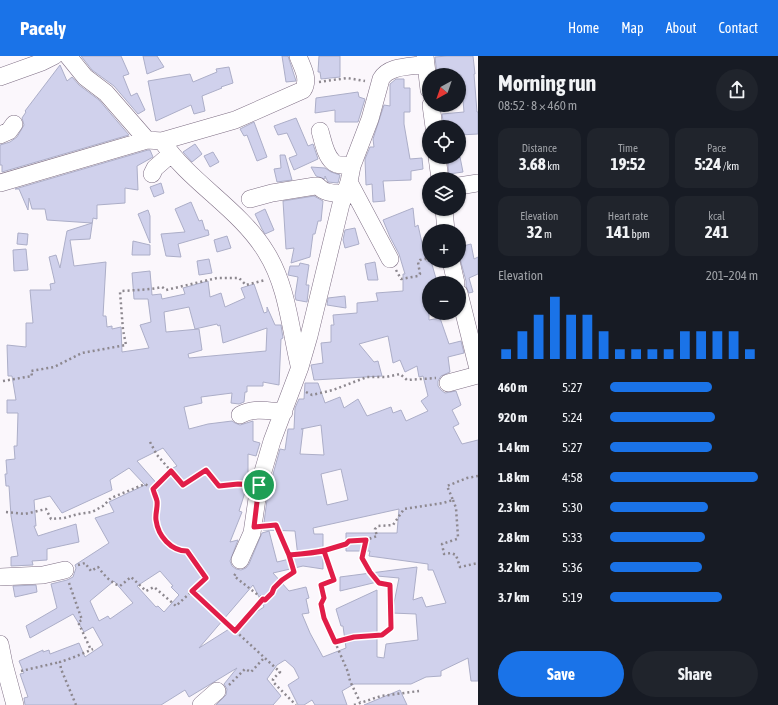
<!DOCTYPE html>
<html lang="en">
<head>
<meta charset="utf-8">
<style>
	body { margin:0; font-family:"Asap Condensed",sans-serif; background:#20242c; color:#f1f3f6; height:100vh; display:flex; flex-direction:column; font-size:15px; white-space:nowrap }
	* { box-sizing:border-box; margin:0 }
	p { font-size:13px; color:#9ea1a6 }
	.icon { flex:none; width:22px; height:22px; fill:none; stroke:currentColor; stroke-width:2; stroke-linecap:round; stroke-linejoin:round }
	.map { position:relative; flex:1; overflow:hidden }
	.panel { display:flex; flex-direction:column; background:#171b24; width:300px }
	.panel>* { flex:none }
	.needle { width:26px; rotate:220deg }
	.buttons { position:absolute; left:422px; top:12px; display:grid; gap:8px }
	.buttons a { display:grid; place-items:center; width:44px; height:44px; border-radius:50%; background:#171b24; box-shadow:0 1px 3px #0004; font-size:20px }
	.pin { position:absolute; display:grid; place-items:center; width:34px; height:34px; color:#fff; margin:-17px; border:2px solid #fff; border-radius:50%; box-shadow:0 1px 4px #0007 }
	.round { display:grid; place-items:center; flex:none; width:42px; height:42px; border-radius:21px; background:#20242c }
	.head { display:flex; align-items:center; justify-content:space-between; height:68px; padding:0 20px }
	h1 { font-size:22px; font-weight:700; line-height:30px }
	.figures { display:grid; grid-template-columns:repeat(3,1fr); gap:6px; height:68px; padding:4px 20px }
	.figures div { display:grid; align-content:center; border-radius:10px; background:#20242c; text-align:center }
	.figures b { font-size:17px; font-weight:700 }
	.figures small { font-size:11px; font-weight:400 }
	.figures p { font-size:11px }
	.chart { height:112px; padding:8px 20px }
	.chart p { display:flex; justify-content:space-between }
	.chart svg { width:100%; height:72px; margin-top:4px; stroke:#1a73e8; stroke-width:6 }
	.cta { display:flex; gap:8px; margin-top:auto; padding:8px 20px }
	.cta a { flex:1; height:46px; border-radius:24px; background:#1a73e8; color:#fff; font-size:16px; font-weight:700; line-height:46px; text-align:center }
	.cta a+a { background:#20242c; color:#f1f3f6 }
	ul { padding:0 20px; list-style:none; font-size:13px }
	li { display:grid; grid-template-columns:64px 48px 1fr; align-items:center; height:30px }
	li i { height:10px; border-radius:5px; background:#1a73e8 }
	header { display:flex; align-items:center; gap:24px; box-sizing:border-box; height:56px; padding:0 20px; background:#1a73e8; color:#fff }
	header strong { font-size:19px }
	nav { display:flex; gap:22px; margin-inline-start:auto; font-size:14px }
	main { display:flex; flex:1; min-height:0 }
	.map>svg:first-child { display:block }
</style>
</head>
<body>
<header>
<strong>Pacely</strong>
<nav><a>Home</a><a>Map</a><a>About</a><a>Contact</a></nav>
</header>
<main>
<div class="map">
<svg width="478" height="649" viewBox="0 0 478 649">
	<rect width="100%" height="100%" fill="#fbf7fc"/>
	<!-- building -->
	<path fill="#d0d1ec" stroke="#acaec8" fill-rule="evenodd" d="M 81,0 L 121,0 L 129,18 L 123,20 L 131,40 L 137,37 L 145,54 L 138,58 L 114,30 L 92,14 Z
		M 143,0 L 157,0 L 164,11 L 147,18 Z
		M 282,0 L 288,0 L 296,25 L 286,26 Z
		M 319,0 L 340,0 L 340,21 L 321,23 L 320,16 L 318,16 Z
		M 447,0 L 473,0 L 475,18 L 474,18 L 477,56 L 478,56 L 478,78 L 459,79 L 459,71 L 444,71 L 442,58 L 464,56 L 461,19 L 437,19 L 435,1 Z
		M 60,9 L 67,25 L 72,21 L 79,29 L 99,44 L 129,79 L 2,116 L 2,109 L 0,109 L 0,89 L 10,86 L 17,81 L 24,69 L 22,62 L 26,56 L 25,55 Z
		M 229,11 L 233,27 L 221,31 L 222,32 L 202,40 L 205,55 L 194,58 L 191,49 L 156,65 L 148,25 L 190,18 L 193,26 L 217,16 L 216,13 Z
		M 396,23 L 404,23 L 404,32 L 410,32 L 410,56 L 404,56 L 404,68 L 410,103 L 422,102 L 423,113 L 411,115 L 411,124 L 383,125 L 385,145 L 373,146 L 372,128 L 366,129 L 365,103 L 370,91 L 374,91 L 373,83 L 384,49 L 390,50 L 390,28 Z
		M 358,36 L 359,41 L 365,43 L 358,66 L 335,66 L 335,54 L 315,57 L 316,42 Z
		M 296,62 L 308,90 L 313,88 L 318,103 L 294,114 L 289,102 L 297,99 L 287,77 L 278,79 L 274,70 Z
		M 254,66 L 267,101 L 257,105 L 247,79 L 244,80 L 240,73 Z
		M 195,88 L 202,98 L 192,106 L 183,96 Z
		M 148,94 L 150,94 L 153,101 L 137,110 L 138,134 L 125,132 L 125,147 L 97,149 L 97,163 L 93,162 L 90,183 L 70,184 L 74,210 L 106,206 L 103,260 L 106,260 L 107,271 L 112,270 L 112,273 L 121,271 L 122,296 L 149,292 L 140,269 L 151,266 L 148,243 L 134,243 L 132,217 L 150,215 L 152,239 L 161,238 L 162,243 L 185,238 L 183,232 L 208,225 L 210,241 L 221,237 L 225,251 L 245,242 L 241,232 L 254,228 L 264,257 L 267,256 L 267,251 L 275,269 L 281,269 L 283,282 L 281,283 L 279,329 L 263,326 L 263,330 L 247,330 L 247,336 L 245,336 L 244,346 L 239,348 L 231,347 L 232,337 L 201,341 L 202,347 L 184,351 L 189,373 L 208,368 L 232,365 L 235,367 L 240,369 L 253,365 L 253,385 L 260,387 L 256,400 L 248,398 L 248,427 L 239,455 L 242,456 L 230,486 L 238,484 L 230,505 L 232,510 L 236,513 L 241,514 L 246,512 L 249,508 L 262,477 L 269,475 L 277,506 L 298,501 L 295,475 L 263,474 L 268,436 L 270,436 L 270,429 L 280,393 L 285,394 L 288,373 L 294,373 L 295,352 L 299,343 L 304,343 L 305,327 L 318,327 L 325,347 L 340,341 L 344,352 L 358,343 L 367,360 L 391,351 L 393,357 L 401,354 L 406,365 L 428,355 L 421,345 L 428,340 L 423,320 L 419,321 L 417,310 L 405,316 L 400,304 L 393,307 L 388,280 L 359,288 L 374,306 L 378,305 L 382,320 L 314,324 L 311,309 L 323,307 L 321,287 L 331,286 L 331,269 L 334,269 L 333,259 L 357,257 L 357,247 L 378,245 L 376,237 L 403,235 L 403,218 L 405,218 L 399,198 L 390,181 L 383,164 L 413,152 L 415,171 L 418,169 L 426,205 L 431,205 L 437,226 L 429,227 L 429,264 L 440,262 L 449,288 L 461,285 L 464,297 L 448,301 L 450,316 L 441,320 L 438,325 L 438,330 L 441,334 L 445,337 L 456,335 L 461,349 L 452,354 L 459,368 L 453,371 L 462,388 L 478,384 L 478,625 L 471,625 L 468,602 L 441,615 L 441,620 L 426,621 L 411,628 L 354,628 L 342,635 L 347,649 L 315,649 L 312,644 L 304,649 L 298,649 L 288,629 L 299,622 L 294,612 L 285,604 L 277,609 L 267,623 L 281,640 L 273,649 L 216,649 L 226,639 L 227,633 L 224,628 L 237,612 L 189,641 L 185,634 L 161,649 L 25,649 L 24,642 L 28,641 L 20,618 L 24,617 L 19,605 L 43,594 L 43,596 L 49,594 L 50,598 L 79,587 L 85,601 L 103,589 L 93,571 L 84,576 L 73,558 L 30,582 L 26,570 L 57,552 L 51,528 L 67,524 L 73,521 L 76,512 L 75,509 L 109,487 L 95,462 L 114,456 L 109,446 L 145,429 L 129,412 L 110,424 L 112,434 L 62,457 L 50,440 L 34,444 L 36,470 L 34,470 L 38,480 L 76,468 L 79,486 L 47,493 L 47,504 L 32,505 L 33,509 L 11,510 L 11,501 L 18,500 L 11,460 L 9,430 L 6,430 L 5,418 L 7,418 L 6,404 L 15,403 L 14,390 L 17,390 L 18,357 L 7,357 L 7,344 L 16,344 L 12,320 L 8,320 L 7,289 L 26,291 L 26,267 L 33,267 L 30,234 L 51,234 L 50,228 L 55,227 L 49,201 L 56,199 L 60,212 L 67,175 L 92,167 L 47,164 L 45,153 L 32,153 L 29,142 L 28,154 L 19,133 L 15,133 ZM 189,251 L 195,273 L 217,268 L 218,270 L 220,269 L 223,287 L 267,272 L 266,295 L 189,302 L 188,298 L 202,294 L 199,273 L 166,276 L 164,256 ZM 321,369 L 324,399 L 300,398 L 303,373 L 301,373 ZM 163,392 L 177,410 L 173,412 L 175,416 L 159,430 L 137,405 ZM 341,413 L 348,444 L 327,449 L 321,418 ZM 399,453 L 397,477 L 346,477 L 346,495 L 370,495 L 369,500 L 428,508 L 428,514 L 433,514 L 446,547 L 426,551 L 422,541 L 413,544 L 417,511 L 340,521 L 340,535 L 377,526 L 377,520 L 399,522 L 392,557 L 416,558 L 418,584 L 386,588 L 384,602 L 377,601 L 377,534 L 336,553 L 341,570 L 343,570 L 346,592 L 323,601 L 310,577 L 302,558 L 309,557 L 306,543 L 309,542 L 306,531 L 289,535 L 273,517 L 303,510 L 323,513 L 323,478 L 314,478 L 313,472 ZM 160,515 L 173,530 L 171,531 L 179,539 L 164,556 L 158,550 L 156,551 L 137,530 ZM 114,525 L 133,547 L 110,563 L 108,560 L 99,565 L 90,545 ZM 253,529 L 264,551 L 199,592 Z
		M 213,96 L 219,106 L 210,111 L 204,100 Z
		M 280,99 L 285,99 L 292,124 L 277,126 L 274,113 L 281,112 Z
		M 447,101 L 460,101 L 463,116 L 449,118 Z
		M 311,111 L 325,112 L 331,116 L 340,119 L 338,127 L 328,126 L 325,120 L 325,123 L 316,120 Z
		M 161,127 L 164,137 L 154,141 L 150,131 Z
		M 314,140 L 323,145 L 321,165 L 318,165 L 315,178 L 313,178 L 310,201 L 291,207 L 294,192 L 286,193 L 283,145 Z
		M 191,146 L 199,165 L 202,164 L 205,174 L 208,174 L 209,179 L 178,188 L 181,201 L 166,200 L 161,178 L 185,176 L 175,153 Z
		M 265,153 L 274,174 L 265,178 L 262,173 L 255,158 Z
		M 148,154 L 150,160 L 150,187 L 138,158 Z
		M 355,172 L 359,188 L 345,192 L 343,184 L 345,174 Z
		M 18,177 L 28,178 L 27,189 L 17,188 Z
		M 227,180 L 231,192 L 217,196 L 214,184 Z
		M 133,185 L 150,189 L 150,199 L 132,199 Z
		M 471,188 L 474,203 L 478,201 L 478,218 L 469,222 L 473,236 L 469,237 L 466,230 L 466,225 L 459,199 L 459,191 Z
		M 26,193 L 28,214 L 14,215 L 13,194 Z
		M 209,203 L 212,217 L 199,219 L 197,205 Z
		M 375,206 L 378,224 L 368,224 L 365,208 Z
		M 300,207 L 309,209 L 306,229 L 309,229 L 307,246 L 296,244 L 295,240 L 298,221 L 288,219 L 290,210 L 299,210 Z
		M 345,240 L 346,252 L 327,249 L 328,242 Z
		M 36,529 L 37,536 L 15,541 L 13,530 Z
		M 400,634 L 407,649 L 364,649 Z"/>
	<g fill="none" stroke-linecap="round" stroke-linejoin="round">
		<defs>
			<path id="minor" d="M 68,0 L 85,21 L 106,37 L 147,84
				M 425,0 L 429,34
				M 0,21 L 42,6 L 54,0
				M 431,49 L 434,71
				M 320,75 C 323,85 325,99 333,106 C 337,110 346,109 352,110
				M 0,79 L 9,75 L 14,68
				M 162,85 C 190,127 239,152 266,196 C 287,229 290,271 299,309
				M 437,101 L 440,123
				M 152,118 L 155,112 L 171,98
				M 349,126 L 390,203
				M 0,127 L 147,84 L 162,85 L 235,64 L 303,34 C 310,23 302,11 298,0
				M 459,130 L 478,127
				M 250,143 L 272,137 L 315,130 L 318,130 C 325,138 335,137 345,138
				M 444,153 L 446,175
				M 451,205 L 456,227
				M 459,237 L 478,313
				M 448,327 L 478,319
				M 240,359 C 253,351 270,355 284,356
				M 240,504 L 252,477 L 259,429 L 272,385 L 300,311 L 309,280 L 341,148 L 349,126 L 352,110 L 370,63 L 381,23 C 389,9 412,11 426,8
				M 0,521 L 43,519 L 65,514
				M 0,588 L 4,608 L 15,649
				M 201,649 L 217,635"/>
		</defs>
		<!-- minor casing -->
		<use href="#minor" stroke="#7e6e84" stroke-width="18"/>
		<!-- path -->
		<path stroke="#8d888f" stroke-width="2.5" stroke-dasharray="2 3" stroke-linecap="butt" d="M 319,26 L 347,22 L 365,25
			M 396,214 L 401,223 L 418,220 L 420,218 L 418,206 L 420,204 L 429,202
			M 3,325 L 32,320 L 31,315 L 54,311 L 82,297 L 126,289 L 123,274 L 120,236 L 122,235 C 136,234 149,234 162,231 L 166,234 L 217,222 L 239,222 L 246,229 L 265,224
			M 306,336 L 312,339 L 333,334 L 367,321 L 386,321 L 400,318 L 407,324 L 436,322
			M 150,386 L 157,399 L 171,415
			M 246,428 L 238,427 L 219,430 L 206,414 L 183,429 L 171,415 L 153,433 C 154,437 156,441 157,445 C 158,451 155,458 156,464 C 158,480 171,495 187,495 L 206,522 L 192,535 L 280,616 L 273,623 L 273,626 L 296,649
			M 453,444 L 456,452 L 458,481 L 457,483 L 442,488 L 444,498 L 451,497 L 456,499 L 460,511 L 478,507
			M 6,456 L 25,458 L 46,453 L 51,463 L 64,462 L 78,458 L 92,456 L 103,450 L 111,442 L 145,428 L 153,433
			M 267,470 L 276,469 L 289,499 L 311,497 L 326,494 L 346,488 L 349,485 L 366,484 L 377,480 L 375,473 L 378,470 L 393,469 L 404,453 L 443,447 L 453,444 L 447,430 L 467,422 L 478,420
			M 324,495 L 328,511 L 334,524 L 321,529 L 324,542 L 321,548 L 324,562 L 335,586 L 348,616 L 350,625 L 360,646
			M 78,509 L 85,507 L 91,515 L 98,511 C 104,519 111,527 120,530 L 131,521 L 146,535 L 154,531 L 176,550 L 192,535
			M 69,527 L 82,564 L 78,566 L 91,594
			M 264,543 C 273,540 275,530 282,524 C 285,521 290,519 294,516 L 289,499
			M 235,575 L 263,543 L 234,520 L 236,517
			M 335,586 L 354,581 L 382,579 L 391,571 L 390,529 L 379,527 L 370,516 L 363,502 L 366,484
			M 21,615 L 60,606
			M 229,629 L 245,613 L 251,616 L 264,602
			M 76,649 L 61,613 L 60,606 L 72,602 L 93,593
			M 354,649 L 381,640 L 419,635"/>
		<!-- minor -->
		<use href="#minor" stroke="#fff" stroke-width="17"/>
	</g>
	<g fill="none" stroke-linecap="round" stroke-linejoin="round">
		<defs>
			<path id="route" d="M 259,429 L 238,428 L 219,430 L 206,414 L 183,429 L 171,415 L 153,433 C 154,437 156,441 157,445 C 158,451 155,458 156,464 C 158,480 171,495 187,495 L 206,522 L 192,535 L 235,575 L 263,543 L 265,544 L 272,537 L 274,532 L 282,524 L 294,516 L 289,499 C 302,498 314,497 326,494 L 346,488 L 349,485 L 366,484 L 362,502 L 370,516 L 379,527 L 390,529 L 391,572 L 382,579 L 354,581 L 335,586 L 324,562 L 321,548 L 324,542 L 321,529 L 334,524 L 324,495 L 311,497 L 289,499 L 276,469 L 254,471 L 259,429"/>
		</defs>
		<!-- route casing -->
		<use href="#route" stroke="#fff" stroke-width="8"/>
		<!-- route -->
		<use href="#route" stroke="#e11d48" stroke-width="5"/>
	</g>
</svg>
<div class="buttons">
<a><svg class="needle" viewBox="-14 -14 28 28"><path d="M0-13l5 13h-10z" fill="#e53935"/><path d="M0 13l5-13h-10z" fill="#9ea1a6"/></svg></a>
<a><svg class="icon" aria-label="locate" viewBox="0 0 24 24"><circle cx="12" cy="12" r="6"/><path d="M12 2v4M12 18v4M2 12h4M18 12h4"/></svg></a>
<a><svg class="icon" aria-label="layers" viewBox="0 0 24 24"><path d="M12 4l9 5-9 5-9-5zM3 14l9 5 9-5"/></svg></a>
<a>+</a>
<a>−</a>
</div>
<div class="pin" style="left:259px;top:429px;background:#1e9e55"><svg class="icon" aria-label="arrive" viewBox="0 0 24 24"><path d="M6 21V4h12l-3 4 3 4H6"/></svg></div>
</div>
<section class="panel">
<div class="head"><div><h1>Morning run</h1><p>08:52 · 8 × 460 m</p></div><a class="round"><svg class="icon" aria-label="share" viewBox="0 0 24 24"><path d="M12 15V3M7 8l5-5 5 5M5 13v7h14v-7"/></svg></a></div>
<div class="figures">
<div><p>Distance</p><b>3.68<small> km</small></b></div>
<div><p>Time</p><b>19:52</b></div>
<div><p>Pace</p><b>5:24<small> /km</small></b></div>
</div>
<div class="figures">
<div><p>Elevation</p><b>32<small> m</small></b></div>
<div><p>Heart rate</p><b>141<small> bpm</small></b></div>
<div><p>kcal</p><b>241</b></div>
</div>
<div class="chart"><p><span>Elevation</span>201–204 m</p>
<svg viewBox="0 0 160 44" preserveAspectRatio="none"><path d="M5 44V38M15 44V27M25 44V17M35 44V6M45 44V17M55 44V17M65 44V27M75 44V38M85 44V38M95 44V38M105 44V38M115 44V27M125 44V27M135 44V27M145 44V27M155 44V38"/></svg>
</div>
<ul>
<li><b>460 m</b>5:27<i style="width:69%"></i></li>
<li><b>920 m</b>5:24<i style="width:71%"></i></li>
<li><b>1.4 km</b>5:27<i style="width:69%"></i></li>
<li><b>1.8 km</b>4:58<i style="width:100%"></i></li>
<li><b>2.3 km</b>5:30<i style="width:66%"></i></li>
<li><b>2.8 km</b>5:33<i style="width:64%"></i></li>
<li><b>3.2 km</b>5:36<i style="width:62%"></i></li>
<li><b>3.7 km</b>5:19<i style="width:76%"></i></li>
</ul>
<div class="cta"><a>Save</a><a>Share</a></div>
</section>
</main>
</body>
</html>
